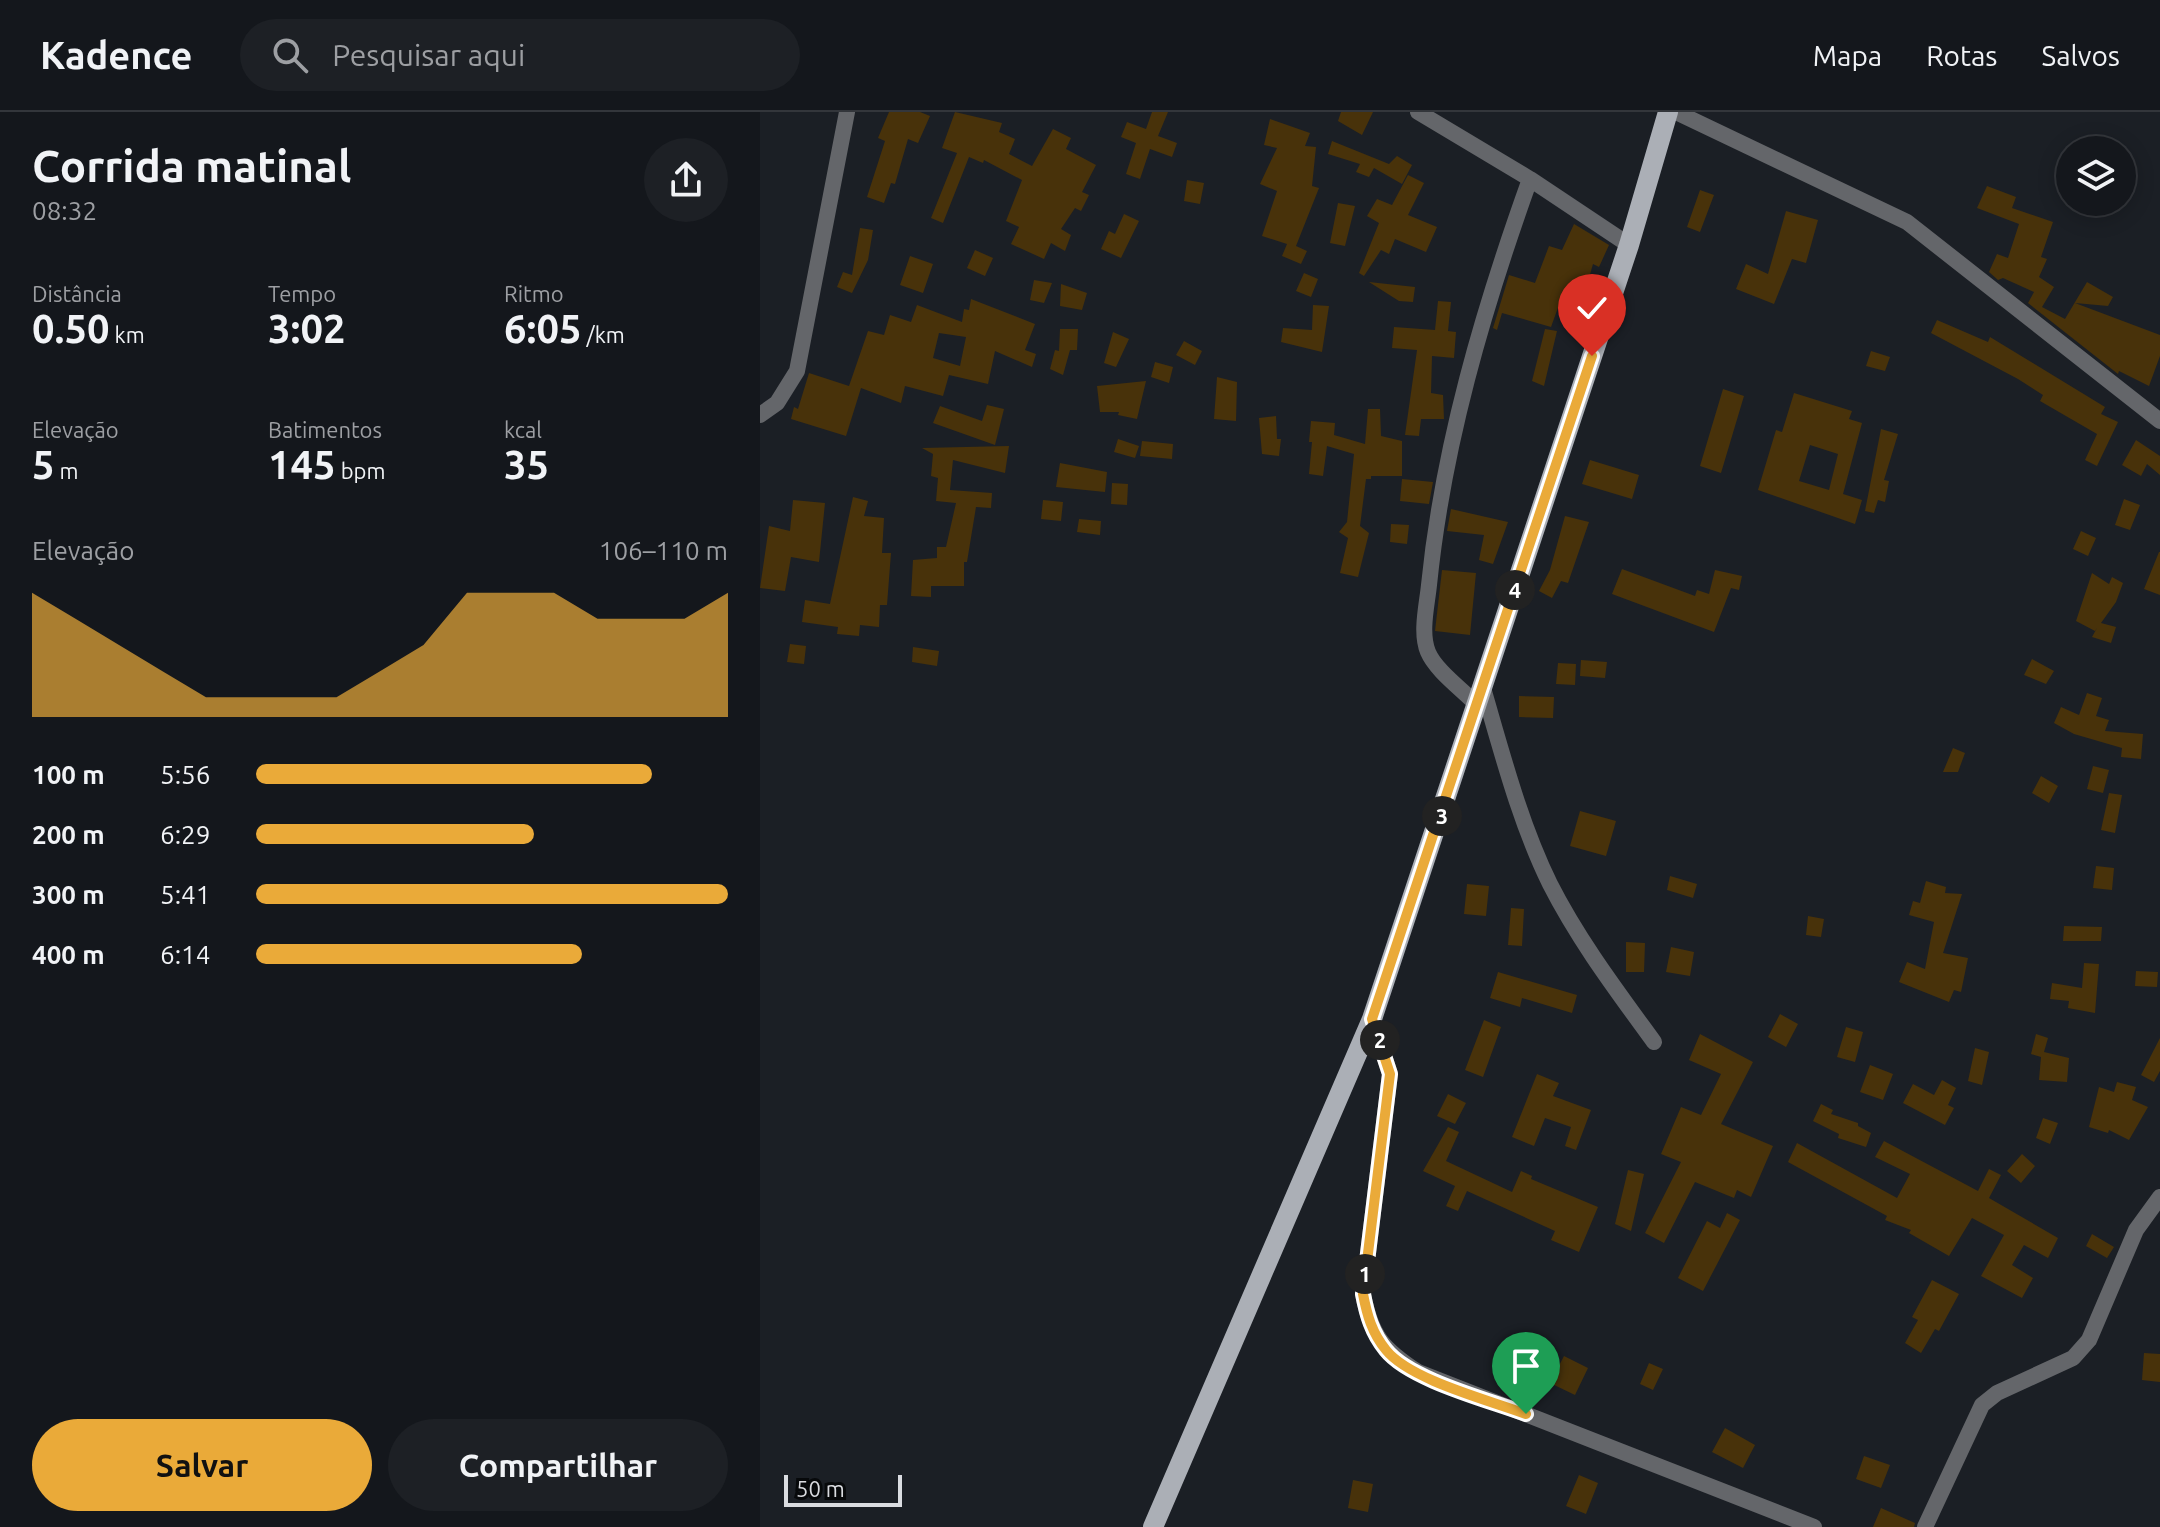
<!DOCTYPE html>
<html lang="pt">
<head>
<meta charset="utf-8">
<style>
	body { margin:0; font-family:Ubuntu,sans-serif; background:#1d2025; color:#f1f3f6; height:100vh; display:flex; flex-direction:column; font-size:30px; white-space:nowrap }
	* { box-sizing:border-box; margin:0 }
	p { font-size:26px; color:#9d9fa3 }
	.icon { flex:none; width:44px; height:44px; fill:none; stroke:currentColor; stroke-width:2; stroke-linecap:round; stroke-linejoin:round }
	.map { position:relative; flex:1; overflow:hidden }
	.side { display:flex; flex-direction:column; background:#14171c; width:760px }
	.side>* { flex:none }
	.buttons { position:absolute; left:1296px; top:24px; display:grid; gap:16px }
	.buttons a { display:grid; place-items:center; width:80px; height:80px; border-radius:50%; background:#14171c; box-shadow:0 4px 20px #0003,0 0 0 2px #33363b; font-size:40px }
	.scale { position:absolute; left:24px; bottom:20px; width:118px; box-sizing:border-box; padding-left:8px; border:4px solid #dadce1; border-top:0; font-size:22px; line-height:28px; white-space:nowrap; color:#dadce1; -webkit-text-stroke:6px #07090b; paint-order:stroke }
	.pin { position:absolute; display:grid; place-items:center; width:68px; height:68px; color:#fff; margin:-82px -34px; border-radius:50% 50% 50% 0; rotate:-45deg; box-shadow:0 0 8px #0007 }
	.pin .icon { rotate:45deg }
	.km { position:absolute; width:40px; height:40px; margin:-20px; border-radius:50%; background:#222; color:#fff; font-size:22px; line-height:40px; text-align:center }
	.round { display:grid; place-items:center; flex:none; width:84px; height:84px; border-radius:42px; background:#1d2025 }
	.headline { display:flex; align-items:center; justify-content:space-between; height:136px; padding:0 32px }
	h1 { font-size:44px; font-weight:700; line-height:60px }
	.figures { display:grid; grid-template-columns:repeat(3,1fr); gap:12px; height:136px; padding:8px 32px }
	.figures div { display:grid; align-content:center }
	.figures b { font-size:40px; font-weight:700 }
	.figures small { font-size:22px; font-weight:400 }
	.figures p { font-size:22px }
	.chart { height:224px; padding:16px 32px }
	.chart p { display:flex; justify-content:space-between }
	.chart svg { width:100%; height:144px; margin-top:8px; fill:#eaaa39; opacity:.7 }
	.primary-button { display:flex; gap:16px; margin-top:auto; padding:16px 32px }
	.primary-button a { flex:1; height:92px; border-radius:48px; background:#eaaa39; color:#111; font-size:32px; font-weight:700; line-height:92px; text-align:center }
	.primary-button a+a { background:#1d2025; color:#f1f3f6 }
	ul { padding:0 32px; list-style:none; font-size:26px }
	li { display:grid; grid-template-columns:128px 96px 1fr; align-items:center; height:60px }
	li i { height:20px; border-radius:10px; background:#eaaa39 }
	header { display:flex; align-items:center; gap:48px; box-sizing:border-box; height:112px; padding:0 40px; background:#14171c; border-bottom:2px solid #33363b }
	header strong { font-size:38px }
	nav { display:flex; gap:44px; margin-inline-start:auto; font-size:28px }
	.search { width:560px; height:72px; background:#1d2025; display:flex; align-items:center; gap:20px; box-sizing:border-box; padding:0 28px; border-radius:44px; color:#9d9fa3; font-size:30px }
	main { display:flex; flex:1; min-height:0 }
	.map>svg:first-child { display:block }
</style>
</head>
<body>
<header>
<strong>Kadence</strong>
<div class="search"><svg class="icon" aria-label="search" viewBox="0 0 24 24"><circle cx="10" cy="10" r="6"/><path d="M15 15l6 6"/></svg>Pesquisar aqui</div>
<nav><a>Mapa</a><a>Rotas</a><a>Salvos</a></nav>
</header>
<main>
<section class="side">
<div class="headline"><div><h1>Corrida matinal</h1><p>08:32</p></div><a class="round"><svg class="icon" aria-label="share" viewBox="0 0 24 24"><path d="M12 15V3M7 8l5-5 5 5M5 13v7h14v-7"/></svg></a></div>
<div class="figures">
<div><p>Distância</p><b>0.50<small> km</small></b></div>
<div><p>Tempo</p><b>3:02</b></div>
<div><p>Ritmo</p><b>6:05<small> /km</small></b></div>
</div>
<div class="figures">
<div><p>Elevação</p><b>5<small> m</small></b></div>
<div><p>Batimentos</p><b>145<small> bpm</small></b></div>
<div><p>kcal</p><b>35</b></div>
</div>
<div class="chart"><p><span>Elevação</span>106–110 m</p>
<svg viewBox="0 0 160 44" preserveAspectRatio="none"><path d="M0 44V6L10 14L20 22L30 30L40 38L50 38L60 38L70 38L80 30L90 22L100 6L110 6L120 6L130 14L140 14L150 14L160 6V44z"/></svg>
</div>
<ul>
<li><b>100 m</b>5:56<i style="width:84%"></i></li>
<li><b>200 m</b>6:29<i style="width:59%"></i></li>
<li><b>300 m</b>5:41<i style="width:100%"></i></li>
<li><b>400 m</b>6:14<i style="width:69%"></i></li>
</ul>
<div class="primary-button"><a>Salvar</a><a>Compartilhar</a></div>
</section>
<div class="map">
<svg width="1400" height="1415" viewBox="0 0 1400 1415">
	<rect width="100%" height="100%" fill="#1b1f25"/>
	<!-- building -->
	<path fill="#48320a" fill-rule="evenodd" d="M 129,0 L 160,0 L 170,4 L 158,31 L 148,27 L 135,72 L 131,71 L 124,91 L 107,85 L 125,29 L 118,26 Z
		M 195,0 L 242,11 L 239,20 L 255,27 L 249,42 L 272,54 L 293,17 L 311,26 L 306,37 L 336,53 L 322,80 L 329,83 L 321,99 L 315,96 L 301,117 L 311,123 L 305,139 L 291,131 L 284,147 L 251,132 L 259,115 L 246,109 L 262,68 L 224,48 L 223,51 L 209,45 L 183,111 L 171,106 L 197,41 L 182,36 Z
		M 392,0 L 408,0 L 398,24 L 417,31 L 412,45 L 390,37 L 380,67 L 366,62 L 376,31 L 361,25 L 367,10 L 386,17 Z
		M 581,0 L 613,0 L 602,23 L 578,9 Z
		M 510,7 L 550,21 L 545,34 L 556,35 L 552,74 L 559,76 L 536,134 L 547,139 L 541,152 L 522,144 L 527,132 L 502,124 L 517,79 L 500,72 L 517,36 L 504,33 Z
		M 572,29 L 629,52 L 637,44 L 652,53 L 642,72 L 614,56 L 609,65 L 596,60 L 600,52 L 568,42 Z
		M 648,63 L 664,71 L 648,103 L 677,115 L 666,140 L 635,127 L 629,142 L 621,138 L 604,164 L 599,161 L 619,111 L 607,104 L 617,87 L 632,93 Z
		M 427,68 L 444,71 L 440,92 L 424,89 Z
		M 1227,74 L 1256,85 L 1252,96 L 1293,110 L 1281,145 L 1287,147 L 1279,165 L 1294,175 L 1282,195 L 1305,207 L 1327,170 L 1353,185 L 1348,194 L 1315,191 L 1400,223 L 1400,244 L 1389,274 L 1359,259 L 1358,262 L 1268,191 L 1274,180 L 1243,166 L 1238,168 L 1229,160 L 1237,142 L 1248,146 L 1259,112 L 1217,96 Z
		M 940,78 L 954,83 L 940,120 L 927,115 Z
		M 578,91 L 595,94 L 585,134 L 570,131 Z
		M 1026,99 L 1058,108 L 1046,151 L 1032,147 L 1014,192 L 976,177 L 986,152 L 1008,162 Z
		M 364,102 L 379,109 L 361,146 L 341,137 L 349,119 L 355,122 Z
		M 814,112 L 849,133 L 839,155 L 833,152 L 823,187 L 803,182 L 791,215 L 742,201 L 737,218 L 733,216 L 749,163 L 775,171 L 789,134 L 802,138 Z
		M 100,116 L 113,118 L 108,148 L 92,181 L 77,175 L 83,160 L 92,163 Z
		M 215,138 L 233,146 L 225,164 L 207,156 Z
		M 150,144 L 173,152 L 163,181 L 140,173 Z
		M 544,161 L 558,167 L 551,185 L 536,179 Z
		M 274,168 L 292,171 L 284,191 L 270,188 Z
		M 609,170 L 655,175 L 653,190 L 639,189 Z
		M 301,172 L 327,181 L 322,198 L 300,194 Z
		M 211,187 L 275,212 L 265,238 L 276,242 L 272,255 L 235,239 L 228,272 L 189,263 L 183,284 L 145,274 L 141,291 L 101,276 L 86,324 L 31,307 L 34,295 L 38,297 L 49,261 L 89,274 L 108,219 L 124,223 L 130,203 L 151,210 L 157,193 L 202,210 L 204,197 L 209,198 ZM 179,221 L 206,225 L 200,254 L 173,246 Z
		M 678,189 L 691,190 L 688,219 L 696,220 L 694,246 L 672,244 L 671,281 L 683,283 L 684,307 L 661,307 L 659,324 L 645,323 L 657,238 L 632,236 L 634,215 L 675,218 Z
		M 553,193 L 569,194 L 562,240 L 521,230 L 523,216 L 552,218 Z
		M 1177,208 L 1228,230 L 1230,225 L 1345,295 L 1341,302 L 1358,310 L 1337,354 L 1325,348 L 1337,322 L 1280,289 L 1283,283 L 1258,267 L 1171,221 Z
		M 300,217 L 318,217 L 317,238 L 310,238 L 303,263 L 290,257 L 295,238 L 299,239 Z
		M 785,217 L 797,219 L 784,274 L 772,269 Z
		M 353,220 L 369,227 L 356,255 L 344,251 Z
		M 424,229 L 442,239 L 435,253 L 416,243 Z
		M 1111,239 L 1130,245 L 1125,259 L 1106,254 Z
		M 395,250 L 413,255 L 409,271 L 391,265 Z
		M 457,265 L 477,270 L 476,309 L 454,307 Z
		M 386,269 L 377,307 L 358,303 L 359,300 L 340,300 L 337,274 Z
		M 963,277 L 984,284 L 961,361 L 940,354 Z
		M 1034,281 L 1092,299 L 1089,307 L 1102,311 L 1083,382 L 1102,388 L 1095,412 L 998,378 L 1016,318 L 1022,320 ZM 1050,333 L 1078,342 L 1069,378 L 1039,369 Z
		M 227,293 L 244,297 L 235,333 L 173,311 L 180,294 L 222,309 Z
		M 608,297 L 620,297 L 621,324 L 642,329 L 642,364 L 611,364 L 611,367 L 606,367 L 600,414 L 609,421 L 598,465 L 580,461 L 588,426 L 579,420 L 587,410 L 594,342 L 567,334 L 563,364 L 549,362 L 552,330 L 549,330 L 551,309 L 575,311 L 574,323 L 605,332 Z
		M 516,304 L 517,327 L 521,327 L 519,344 L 502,342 L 499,306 Z
		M 1121,317 L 1138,322 L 1124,368 L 1129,369 L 1125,390 L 1118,388 L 1114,401 L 1105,399 Z
		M 358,327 L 379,334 L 375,346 L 354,340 Z
		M 1376,328 L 1400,344 L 1400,363 L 1387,352 L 1381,364 L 1362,353 Z
		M 382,329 L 413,332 L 412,347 L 380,344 Z
		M 249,334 L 245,361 L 193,348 L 190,378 L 232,381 L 231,396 L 216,395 L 207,450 L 204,450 L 204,474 L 171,474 L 171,485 L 151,484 L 153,448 L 177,446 L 177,435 L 186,435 L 196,391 L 176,389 L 178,366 L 171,364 L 173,342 L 162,336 Z
		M 830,348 L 879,363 L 872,387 L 822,372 Z
		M 300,351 L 347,360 L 345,380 L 296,375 Z
		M 642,367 L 673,370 L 669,392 L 640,389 Z
		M 352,371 L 368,372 L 367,393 L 351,392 Z
		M 93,385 L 108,389 L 104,404 L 124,406 L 122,441 L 131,441 L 127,493 L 120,493 L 119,515 L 100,513 L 99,524 L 77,522 L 78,515 L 42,510 L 45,488 L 70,492 Z
		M 1364,387 L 1380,393 L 1370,418 L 1355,413 Z
		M 33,388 L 65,391 L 59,450 L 31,445 L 25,479 L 0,476 L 9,414 L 30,419 Z
		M 283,388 L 303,390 L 301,409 L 281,407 Z
		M 691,397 L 748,410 L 733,452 L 719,448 L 724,423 L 687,419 Z
		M 805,404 L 829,410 L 808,471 L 801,469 L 792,486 L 779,479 L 790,458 Z
		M 319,407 L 341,409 L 340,423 L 317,420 Z
		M 631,412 L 649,413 L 647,432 L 630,430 Z
		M 1321,419 L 1336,426 L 1328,444 L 1313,437 Z
		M 1399,440 L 1400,440 L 1400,483 L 1384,477 Z
		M 862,457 L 935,484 L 937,478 L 949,482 L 955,458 L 982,464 L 979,478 L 971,476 L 954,520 L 852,482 Z
		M 682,458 L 716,461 L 710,523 L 675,519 Z
		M 1332,461 L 1349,472 L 1352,465 L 1363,471 L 1356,490 L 1341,511 L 1356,515 L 1351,531 L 1332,525 L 1337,516 L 1335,519 L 1316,509 Z
		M 30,532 L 46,534 L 44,552 L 27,550 Z
		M 153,535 L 179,539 L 177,554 L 152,550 Z
		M 1272,547 L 1294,559 L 1286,572 L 1264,563 Z
		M 821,548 L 847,550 L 845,566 L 820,564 Z
		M 798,551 L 816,552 L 815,573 L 796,572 Z
		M 1327,581 L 1342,586 L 1336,604 L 1349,608 L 1345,619 L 1383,622 L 1381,647 L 1361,645 L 1362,636 L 1314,622 L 1294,611 L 1301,595 L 1319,603 Z
		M 759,584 L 794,585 L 793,606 L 759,605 Z
		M 1193,636 L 1205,641 L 1198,660 L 1183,660 Z
		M 1333,654 L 1349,658 L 1343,681 L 1327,677 Z
		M 1281,664 L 1298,674 L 1289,691 L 1272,681 Z
		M 1349,681 L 1362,683 L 1355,721 L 1341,718 Z
		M 820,699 L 856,709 L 846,744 L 810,734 Z
		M 1336,754 L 1354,756 L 1352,778 L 1333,776 Z
		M 910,764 L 937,772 L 933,786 L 907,778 Z
		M 1166,769 L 1186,775 L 1185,781 L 1202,782 L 1183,841 L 1208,846 L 1201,880 L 1194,878 L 1189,890 L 1139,870 L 1147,850 L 1165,857 L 1174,810 L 1149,803 L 1153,789 L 1160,791 Z
		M 707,772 L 729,774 L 726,804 L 704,802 Z
		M 751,796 L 764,797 L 762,834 L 748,833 Z
		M 1048,804 L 1064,807 L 1061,825 L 1046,823 Z
		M 1304,814 L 1342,815 L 1341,829 L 1303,829 Z
		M 866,830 L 885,831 L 884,860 L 866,860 Z
		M 911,835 L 934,840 L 930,864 L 906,860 Z
		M 1324,851 L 1339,852 L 1335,901 L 1308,896 L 1309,889 L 1290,887 L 1292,871 L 1322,876 Z
		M 1376,859 L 1398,860 L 1397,875 L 1375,874 Z
		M 738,860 L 817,883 L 812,901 L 762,886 L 760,895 L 730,886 Z
		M 1020,902 L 1038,912 L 1026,935 L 1008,925 Z
		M 724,908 L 741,915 L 723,965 L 705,958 Z
		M 1086,915 L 1103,920 L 1095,950 L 1077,945 Z
		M 940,922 L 993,950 L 961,1012 L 1013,1034 L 991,1085 L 977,1078 L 974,1086 L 935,1070 L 904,1131 L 885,1121 L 921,1050 L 901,1042 L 921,995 L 941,1003 L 961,962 L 929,948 Z
		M 1276,922 L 1288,926 L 1284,940 L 1309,946 L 1307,970 L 1279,968 L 1281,945 L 1271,942 Z
		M 1400,926 L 1400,959 L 1394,970 L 1381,963 Z
		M 1215,936 L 1229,940 L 1222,973 L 1208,969 Z
		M 1110,953 L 1133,962 L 1123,988 L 1100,980 Z
		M 777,962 L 799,971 L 793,984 L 831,998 L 816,1038 L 805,1034 L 811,1015 L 785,1006 L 774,1034 L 752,1025 Z
		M 1182,968 L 1196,976 L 1188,993 L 1194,996 L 1185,1013 L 1143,991 L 1153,972 L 1174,983 Z
		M 1357,970 L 1376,975 L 1372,988 L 1388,995 L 1369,1028 L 1349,1018 L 1348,1021 L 1329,1015 L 1339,975 L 1354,980 Z
		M 688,982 L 706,991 L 695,1012 L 677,1004 Z
		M 1061,992 L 1073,998 L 1071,1002 L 1098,1011 L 1098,1014 L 1111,1021 L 1106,1035 L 1078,1026 L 1079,1022 L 1053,1009 Z
		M 1283,1006 L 1298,1011 L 1290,1032 L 1276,1026 Z
		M 688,1015 L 699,1020 L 686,1049 L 752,1080 L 761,1059 L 772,1064 L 771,1067 L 838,1095 L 819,1140 L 791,1128 L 795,1119 L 707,1079 L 698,1099 L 686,1094 L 695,1074 L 663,1059 Z
		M 1124,1029 L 1218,1079 L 1229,1057 L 1241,1063 L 1229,1086 L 1298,1126 L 1288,1146 L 1264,1133 L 1252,1153 L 1273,1166 L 1262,1186 L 1221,1164 L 1244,1123 L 1212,1106 L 1189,1144 L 1149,1121 L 1151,1118 L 1125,1108 L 1127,1104 L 1028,1050 L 1037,1031 L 1137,1086 L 1150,1062 L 1115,1045 Z
		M 1262,1042 L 1275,1054 L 1261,1071 L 1247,1059 Z
		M 868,1058 L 884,1062 L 871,1119 L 855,1112 Z
		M 967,1101 L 980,1108 L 943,1179 L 918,1166 L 947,1109 L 960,1116 Z
		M 1332,1122 L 1354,1135 L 1347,1146 L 1326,1134 Z
		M 1172,1168 L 1199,1182 L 1179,1219 L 1175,1217 L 1161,1241 L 1145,1231 L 1158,1208 L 1152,1205 Z
		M 1384,1241 L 1400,1242 L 1400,1270 L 1382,1268 Z
		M 804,1244 L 828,1256 L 815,1283 L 790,1271 Z
		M 889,1251 L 903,1257 L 893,1278 L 880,1272 Z
		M 965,1316 L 995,1333 L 983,1356 L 952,1340 Z
		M 1104,1344 L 1130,1353 L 1121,1376 L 1096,1367 Z
		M 819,1363 L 838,1371 L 826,1402 L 806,1394 Z
		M 593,1368 L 613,1372 L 608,1400 L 588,1396 Z
		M 1121,1396 L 1155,1411 L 1154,1415 L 1113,1415 Z"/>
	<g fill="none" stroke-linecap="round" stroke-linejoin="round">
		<!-- minor -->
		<path stroke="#64666a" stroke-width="16" d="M 658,0 L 770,67 L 869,133
			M 916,0 L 1147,110 L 1400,309
			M 0,303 L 17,291 L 37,259 L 87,0
			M 723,576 C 742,641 760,711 790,772 C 819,829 857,879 894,930
			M 717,593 C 703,578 676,559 668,540 C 660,521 667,493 669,473 C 683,334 723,198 770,67
			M 612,907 L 630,962 L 603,1182 C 611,1224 623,1237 658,1260 L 1054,1415
			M 1165,1415 L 1222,1293 L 1237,1281 L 1313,1246 L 1329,1228 L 1376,1118 L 1400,1085"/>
		<!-- primary -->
		<path stroke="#abafb6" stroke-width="20" d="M 393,1415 L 612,907 L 869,133 L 908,0"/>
	</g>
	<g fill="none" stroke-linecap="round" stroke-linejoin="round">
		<defs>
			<path id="route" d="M 766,1302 C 729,1288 650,1268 626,1238 C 612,1221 607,1203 603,1182 L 630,962 L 612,907 L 832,244"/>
		</defs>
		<!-- route casing -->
		<use href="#route" stroke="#fff" stroke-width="16"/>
		<!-- route -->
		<use href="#route" stroke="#eaaa39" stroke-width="10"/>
	</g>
</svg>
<div class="buttons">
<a><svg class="icon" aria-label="layers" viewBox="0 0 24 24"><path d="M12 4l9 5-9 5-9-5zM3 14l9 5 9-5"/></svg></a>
</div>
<div class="scale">50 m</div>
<div class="pin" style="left:766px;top:1302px;background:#1e9e55"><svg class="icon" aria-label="arrive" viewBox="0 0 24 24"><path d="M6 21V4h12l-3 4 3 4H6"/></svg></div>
<div class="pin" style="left:832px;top:244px;background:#d93025"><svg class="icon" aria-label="check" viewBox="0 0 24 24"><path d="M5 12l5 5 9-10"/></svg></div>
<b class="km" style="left:605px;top:1162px">1</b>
<b class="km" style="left:620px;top:928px">2</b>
<b class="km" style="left:682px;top:704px">3</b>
<b class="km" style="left:755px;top:478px">4</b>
</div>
</main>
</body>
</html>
